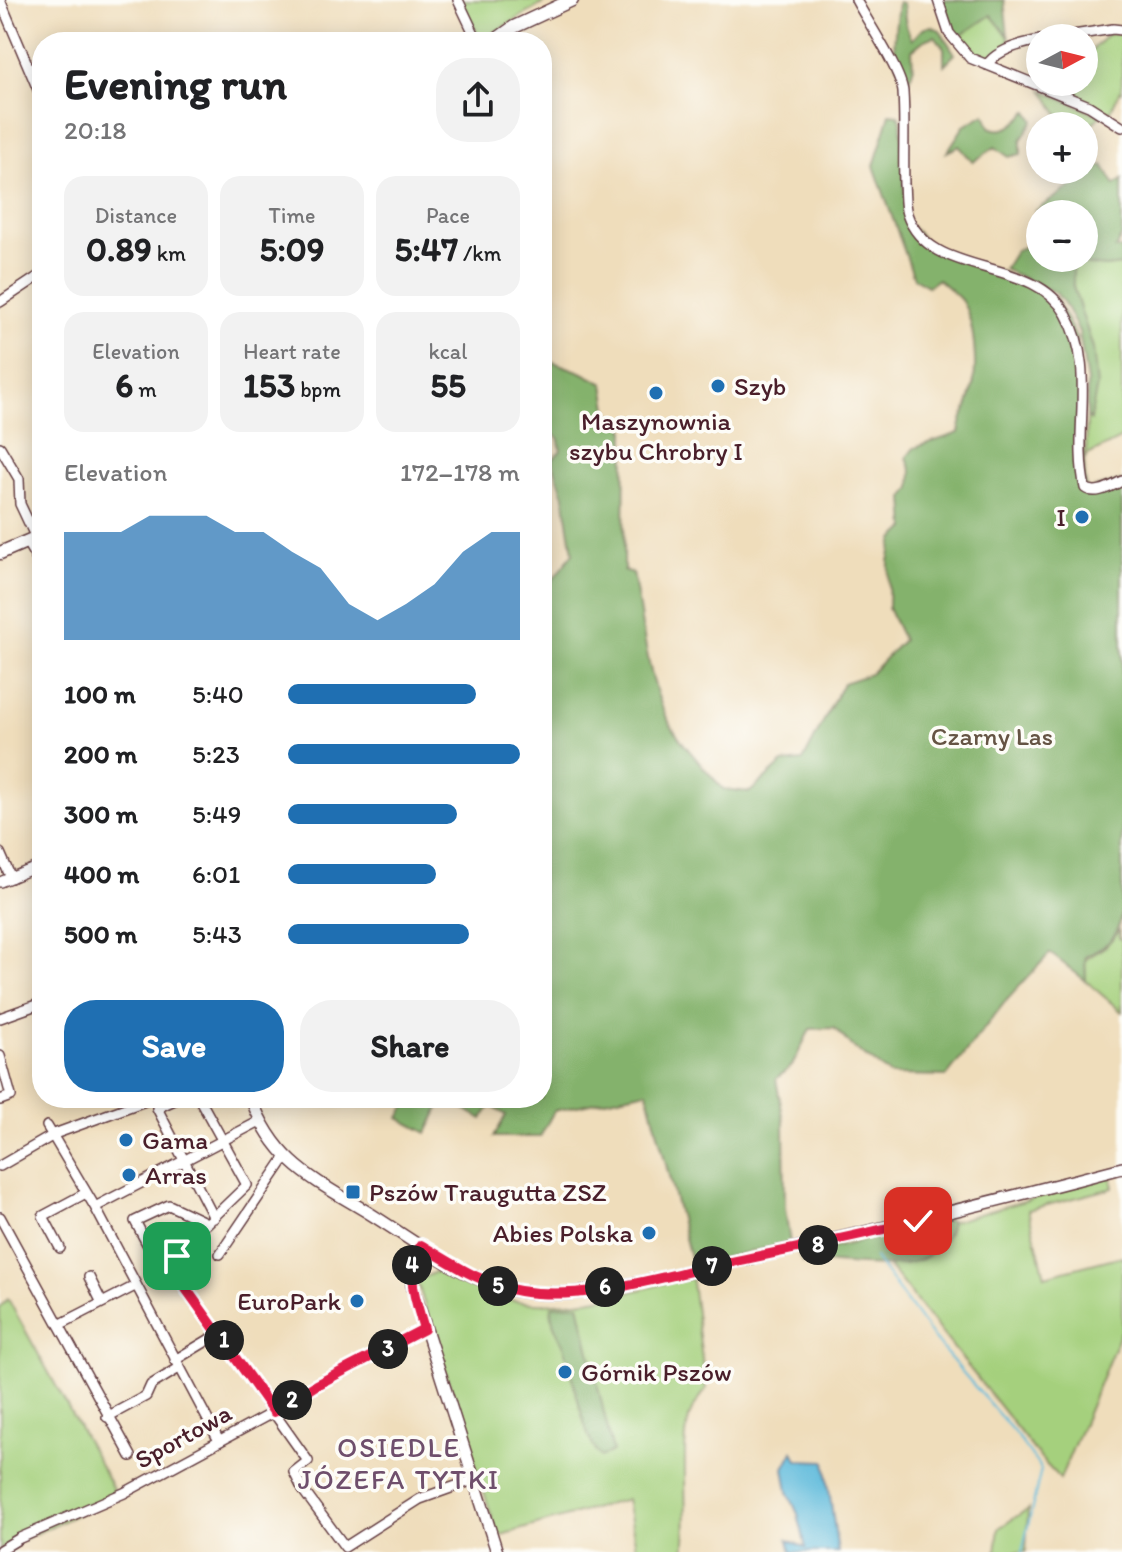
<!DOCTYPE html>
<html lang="en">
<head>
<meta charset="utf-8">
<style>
	body { margin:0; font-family:Itim,sans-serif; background:#f2f2f2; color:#202124; height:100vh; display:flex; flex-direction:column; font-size:30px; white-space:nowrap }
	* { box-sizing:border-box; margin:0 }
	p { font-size:26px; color:#757577 }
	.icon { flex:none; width:44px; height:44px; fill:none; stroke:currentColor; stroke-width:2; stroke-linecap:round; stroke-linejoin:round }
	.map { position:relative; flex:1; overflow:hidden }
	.details { position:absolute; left:32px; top:32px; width:520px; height:1076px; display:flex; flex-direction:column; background:#fff; border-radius:32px; box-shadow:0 4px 20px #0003 }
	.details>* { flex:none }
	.needle { width:52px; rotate:83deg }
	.fabs { position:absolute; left:1026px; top:24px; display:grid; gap:16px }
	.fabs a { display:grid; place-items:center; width:72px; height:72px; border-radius:50%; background:#fff; box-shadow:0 4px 20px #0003; font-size:40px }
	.pin { position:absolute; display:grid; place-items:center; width:68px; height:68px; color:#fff; margin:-34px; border-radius:16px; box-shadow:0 4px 12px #0006 }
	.km { position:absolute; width:40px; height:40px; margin:-20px; border-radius:50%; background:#222; color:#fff; font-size:22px; line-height:40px; text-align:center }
	.round { display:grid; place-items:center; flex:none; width:84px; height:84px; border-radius:32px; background:#f2f2f2 }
	.summary { display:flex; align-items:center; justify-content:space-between; height:136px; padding:0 32px }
	h1 { font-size:44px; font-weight:700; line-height:60px }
	.figures { display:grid; grid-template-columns:repeat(3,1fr); gap:12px; height:136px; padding:8px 32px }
	.figures div { display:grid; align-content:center; border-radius:20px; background:#f2f2f2; text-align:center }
	.figures b { font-size:34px; font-weight:700 }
	.figures small { font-size:22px; font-weight:400 }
	.figures p { font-size:22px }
	.chart { height:224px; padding:16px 32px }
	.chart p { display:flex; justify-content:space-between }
	.chart svg { width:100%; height:144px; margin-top:8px; fill:#1f6fb2; opacity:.7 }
	.cta { display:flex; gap:16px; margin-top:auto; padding:16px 32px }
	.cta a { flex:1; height:92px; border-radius:32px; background:#1f6fb2; color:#fff; font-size:32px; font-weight:700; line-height:92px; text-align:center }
	.cta a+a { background:#f2f2f2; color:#202124 }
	ul { padding:0 32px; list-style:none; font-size:26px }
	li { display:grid; grid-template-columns:128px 96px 1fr; align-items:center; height:60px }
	li i { height:20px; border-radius:10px; background:#1f6fb2 }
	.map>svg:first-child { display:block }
</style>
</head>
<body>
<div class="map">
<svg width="1122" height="1552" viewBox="0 0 1122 1552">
	<rect width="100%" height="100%" fill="#fdfcf7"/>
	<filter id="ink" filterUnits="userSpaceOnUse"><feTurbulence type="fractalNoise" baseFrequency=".0125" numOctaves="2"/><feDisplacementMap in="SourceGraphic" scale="16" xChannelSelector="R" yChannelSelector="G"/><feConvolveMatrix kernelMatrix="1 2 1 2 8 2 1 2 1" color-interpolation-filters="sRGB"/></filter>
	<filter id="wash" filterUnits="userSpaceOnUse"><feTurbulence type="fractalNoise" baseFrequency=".006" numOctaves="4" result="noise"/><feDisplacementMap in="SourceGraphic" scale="32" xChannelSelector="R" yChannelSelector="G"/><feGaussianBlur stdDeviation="1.8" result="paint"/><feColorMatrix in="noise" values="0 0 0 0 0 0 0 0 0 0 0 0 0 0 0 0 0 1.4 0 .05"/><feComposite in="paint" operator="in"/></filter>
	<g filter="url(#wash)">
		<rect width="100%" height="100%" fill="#efddbb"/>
		<!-- green -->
		<path fill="#a5d07d" stroke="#787854" stroke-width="2" d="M 460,0 L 549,0 L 481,40 Z
			M 991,15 C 996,21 1004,28 1008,35 C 1014,49 986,60 976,56 C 968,54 963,44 957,38 Z
			M 1108,34 L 1122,34 L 1122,92 L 1120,91 L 1110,113 L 1055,86 L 1059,82 L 1084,82 L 1084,58 Z
			M 1043,90 L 1101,116 L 1084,130 L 1084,126 L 1066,126 Z
			M 1073,262 L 1105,267 L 1122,265 L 1122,438 L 1088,455 L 1086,460 L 1087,417 L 1090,420 L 1093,348 L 1073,287 Z
			M 1119,930 L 1119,938 L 1122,940 L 1122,1012 L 1086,981 L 1085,960 L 1106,946 Z
			M 1111,1176 L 1113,1188 L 1028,1210 L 1045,1276 L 1122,1256 L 1122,1329 L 1060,1479 L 1042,1460 L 888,1265 L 923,1259 L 948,1233 L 951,1222 Z
			M 439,1270 C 458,1277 476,1288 495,1296 C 545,1315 641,1292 691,1275 L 706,1389 C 702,1396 696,1403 692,1410 C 678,1438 690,1515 684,1552 L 637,1552 L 627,1499 L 498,1536 L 417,1281 Z
			M 8,1299 L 117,1496 L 0,1550 L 0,1307 Z
			M 1028,1509 L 1026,1552 L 996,1552 L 999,1528 Z"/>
		<!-- forest -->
		<path fill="#84b26c" stroke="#67684c" stroke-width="2" d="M 942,0 L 1004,0 L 1008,36 L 991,15 L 957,38 L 950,27 Z
			M 898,2 L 903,4 L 906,26 L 912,40 L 922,29 L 931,26 L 940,30 L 955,54 L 944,65 L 944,48 L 935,36 L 923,41 L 912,50 L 913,70 L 908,82 C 887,61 896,29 898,2 Z
			M 1028,111 L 1034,120 L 1021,140 L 1021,154 L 1009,157 L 995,147 L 973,162 L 959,146 L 947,152 L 964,126 L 985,114 L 990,127 C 1006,135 1017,122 1028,111 Z
			M 890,114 L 898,115 L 901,120 L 906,221 L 934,250 L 997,270 L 1056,299 L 1076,337 L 1086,490 L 1122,481 L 1122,909 C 1118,938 1111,944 1085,957 L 1086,981 L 1050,953 L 1005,1002 L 947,1076 L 891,1075 L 854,1048 L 834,1028 L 810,1029 L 792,1066 L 776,1079 L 784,1121 L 785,1208 L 790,1243 L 692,1265 L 647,1091 L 554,1111 L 540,1137 L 494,1137 L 506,1115 L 491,1106 L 482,1119 L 446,1098 L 542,1098 L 542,594 L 573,553 L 564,496 L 552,460 L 561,450 L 558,437 L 542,428 L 542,358 L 581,372 L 604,384 L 609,414 L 625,421 L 624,570 L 633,573 C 642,618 648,689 672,727 C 685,749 706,769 723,789 L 750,792 L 783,763 L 803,761 L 843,683 L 870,674 L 903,640 L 888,608 L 889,561 L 894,539 L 906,528 L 904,498 L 911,488 L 912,472 L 907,457 L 914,448 L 959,433 C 961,417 969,406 972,391 C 978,368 975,320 961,300 C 955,293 945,286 938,279 L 928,286 L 914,278 L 874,166 Z
			M 1103,165 L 1115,185 L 1122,180 L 1122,235 L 1115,249 L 1122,248 L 1122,265 L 1105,267 L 1073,263 L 1073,287 L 1093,348 L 1097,386 L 1090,420 L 1087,417 L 1087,382 L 1079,332 L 1064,303 L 1056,293 L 1004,269 L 1016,250 L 1040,241 L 1040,258 L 1084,258 L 1084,214 L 1040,215 L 1035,211 Z
			M 410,1098 L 444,1098 L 427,1133 L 399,1118 Z
			M 948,1220 L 951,1222 C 935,1288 851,1258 803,1263 L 799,1256 Z
			M 579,1304 L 613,1452 L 601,1457 C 584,1442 574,1377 566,1352 C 561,1334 549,1325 552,1306 Z"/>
		<!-- water -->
		<path fill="#5dbadb" stroke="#546c83" stroke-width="2" d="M 793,1451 L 797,1460 L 825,1461 L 838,1552 L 791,1552 L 788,1540 L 806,1548 L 798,1514 L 788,1492 L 784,1468 Z"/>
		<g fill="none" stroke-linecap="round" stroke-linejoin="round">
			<!-- stream -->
			<path stroke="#5dbadb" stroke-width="2" d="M 875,1258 L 934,1339 L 1013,1431 L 1041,1469 L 1022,1552"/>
		</g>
	</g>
	<g filter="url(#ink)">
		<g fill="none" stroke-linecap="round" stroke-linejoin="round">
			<defs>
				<path id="minor" d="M 0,0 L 42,99
					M 458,0 L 478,42
					M 856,0 C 867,21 901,71 903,92 C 905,122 903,153 904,184 C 905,193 904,205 907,214 C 930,281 1032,254 1066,314 C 1097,369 1072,431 1085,488 C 1096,496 1111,486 1122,481
					M 938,0 L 949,33 L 970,58 L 1089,106 L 1122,127
					M 1053,38 L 1113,29 L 1122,30
					M 987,65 C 996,50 1024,43 1040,40
					M 0,302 L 42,274
					M 0,447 L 19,479 L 20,504 L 36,538
					M 0,853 L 11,878
					M 0,882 L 42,865
					M 0,1018 L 42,1003
					M 0,1056 L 11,1096 L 0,1100
					M 179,1098 L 157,1108 L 214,1218
					M 47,1126 L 95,1207 L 219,1441
					M 0,1166 L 57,1133 L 153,1098
					M 95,1207 L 260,1121
					M 0,1217 L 131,1456
					M 207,1223 L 169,1205 L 135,1221 L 153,1255 L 167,1262 L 308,1461 L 294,1472 L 303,1490 L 345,1547 L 420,1499 L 473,1480
					M 60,1248 L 43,1216 L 86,1193
					M 220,1254 L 285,1158
					M 167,1262 L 177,1256 L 192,1238 L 247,1185 L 199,1098
					M 89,1277 L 102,1303
					M 59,1325 L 135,1286
					M 175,1360 L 220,1333
					M 107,1417 L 146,1396 L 151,1385 L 179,1368
					M 0,1550 L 20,1538 L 124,1493 L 274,1412 L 316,1385 L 424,1329"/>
				<path id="tertiary" d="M 28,542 L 42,566
					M 251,1098 C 275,1163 313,1179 369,1213 C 411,1239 453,1272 501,1287 C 566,1307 656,1278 722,1264 C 856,1236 989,1203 1122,1168
					M 421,1245 L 412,1264 L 412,1285 L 497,1552"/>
				<path id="secondary" d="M 493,42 L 514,27 L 572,0
					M 0,553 L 42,535"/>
			</defs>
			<!-- minor casing -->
			<use href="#minor" stroke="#633c41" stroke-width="12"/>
			<!-- tertiary casing -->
			<use href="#tertiary" stroke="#633c41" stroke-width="14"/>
			<!-- secondary casing -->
			<use href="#secondary" stroke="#633c41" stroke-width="15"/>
			<!-- minor -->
			<use href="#minor" stroke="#fff" stroke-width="9"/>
			<!-- tertiary -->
			<use href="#tertiary" stroke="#fff" stroke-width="11"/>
			<!-- secondary -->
			<use href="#secondary" stroke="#fff" stroke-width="12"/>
		</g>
	</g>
	<g fill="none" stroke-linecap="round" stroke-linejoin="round" filter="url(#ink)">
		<defs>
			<path id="route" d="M 177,1256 L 167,1262 L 274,1412 L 316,1385 L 424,1329 C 416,1300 404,1274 421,1245 C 453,1264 483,1285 520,1291 C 582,1301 649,1280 708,1267 C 778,1252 848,1238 918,1221"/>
		</defs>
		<!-- route casing -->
		<use href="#route" stroke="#fff" stroke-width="16"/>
		<!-- route -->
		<use href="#route" stroke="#e11d48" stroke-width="10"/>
	</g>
	<!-- markers -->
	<g fill="#1f6fb2" stroke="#fdfcf7" stroke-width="3">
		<circle cx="718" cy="386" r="8"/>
		<circle cx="656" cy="393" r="8"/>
		<circle cx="1082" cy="517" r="8"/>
		<circle cx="126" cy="1140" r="8"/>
		<circle cx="129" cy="1175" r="8"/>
		<rect x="345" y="1184" width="16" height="16" rx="4"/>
		<circle cx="649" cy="1233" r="8"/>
		<circle cx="357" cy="1301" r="8"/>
		<circle cx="565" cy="1372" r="8"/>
	</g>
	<g text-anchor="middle" stroke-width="7" stroke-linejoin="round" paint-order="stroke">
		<!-- poi labels -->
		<g font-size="26" fill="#4a1f2b" stroke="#fdfcf7" text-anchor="start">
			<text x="734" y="395">Szyb</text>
			<text x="656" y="430" text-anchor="middle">Maszynownia<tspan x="656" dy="30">szybu Chrobry I</tspan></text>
			<text x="1066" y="526" text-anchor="end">I</text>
			<text x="142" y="1149">Gama</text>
			<text x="145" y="1184">Arras</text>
			<text x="369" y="1201">Pszów Traugutta ZSZ</text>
			<text x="633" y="1242" text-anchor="end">Abies Polska</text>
			<text x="341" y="1310" text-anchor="end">EuroPark</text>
			<text x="581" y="1381">Górnik Pszów</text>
		</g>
		<!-- park labels -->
		<g font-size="26" fill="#655444" stroke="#fdfcf7">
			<text x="992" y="745">Czarny Las</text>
		</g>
		<!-- street labels -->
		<g font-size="26" fill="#4a1f2b" stroke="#fdfcf7">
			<text transform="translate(183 1436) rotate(-29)" y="9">Sportowa</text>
		</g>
		<!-- neighbourhood labels -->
		<g font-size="28" letter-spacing="2" fill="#6f4f6c" stroke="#fdfcf7">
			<text x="399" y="1457">OSIEDLE<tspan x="399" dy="32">JÓZEFA TYTKI</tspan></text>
		</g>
	</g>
</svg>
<div class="fabs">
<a><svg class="needle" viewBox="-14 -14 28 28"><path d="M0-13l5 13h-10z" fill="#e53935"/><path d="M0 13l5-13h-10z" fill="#757577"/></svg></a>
<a>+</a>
<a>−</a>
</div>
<div class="pin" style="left:177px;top:1256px;background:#1e9e55"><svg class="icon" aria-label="arrive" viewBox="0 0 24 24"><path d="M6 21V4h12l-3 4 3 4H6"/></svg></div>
<div class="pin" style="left:918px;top:1221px;background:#d93025"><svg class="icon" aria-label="check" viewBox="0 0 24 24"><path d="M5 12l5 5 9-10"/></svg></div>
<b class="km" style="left:224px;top:1340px">1</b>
<b class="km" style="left:292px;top:1400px">2</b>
<b class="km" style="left:388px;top:1349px">3</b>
<b class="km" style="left:412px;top:1265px">4</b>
<b class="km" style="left:498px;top:1286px">5</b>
<b class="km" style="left:605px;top:1287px">6</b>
<b class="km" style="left:712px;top:1266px">7</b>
<b class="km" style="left:818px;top:1245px">8</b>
<section class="details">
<div class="summary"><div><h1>Evening run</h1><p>20:18</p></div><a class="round"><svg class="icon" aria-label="share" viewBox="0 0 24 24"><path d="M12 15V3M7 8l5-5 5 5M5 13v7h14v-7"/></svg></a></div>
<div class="figures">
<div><p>Distance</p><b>0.89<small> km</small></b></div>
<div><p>Time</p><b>5:09</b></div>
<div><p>Pace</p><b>5:47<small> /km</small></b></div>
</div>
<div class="figures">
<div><p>Elevation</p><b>6<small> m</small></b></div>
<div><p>Heart rate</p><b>153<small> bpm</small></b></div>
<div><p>kcal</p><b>55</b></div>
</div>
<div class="chart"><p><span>Elevation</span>172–178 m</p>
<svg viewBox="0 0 160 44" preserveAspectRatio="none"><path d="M0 44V11L10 11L20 11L30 6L40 6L50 6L60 11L70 11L80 17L90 22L100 33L110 38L120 33L130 27L140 17L150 11L160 11V44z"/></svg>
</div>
<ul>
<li><b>100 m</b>5:40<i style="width:81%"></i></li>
<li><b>200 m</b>5:23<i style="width:100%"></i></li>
<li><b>300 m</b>5:49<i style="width:73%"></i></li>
<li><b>400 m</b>6:01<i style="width:64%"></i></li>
<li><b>500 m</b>5:43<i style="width:78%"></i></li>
</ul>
<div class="cta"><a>Save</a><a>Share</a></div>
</section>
</div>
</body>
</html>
